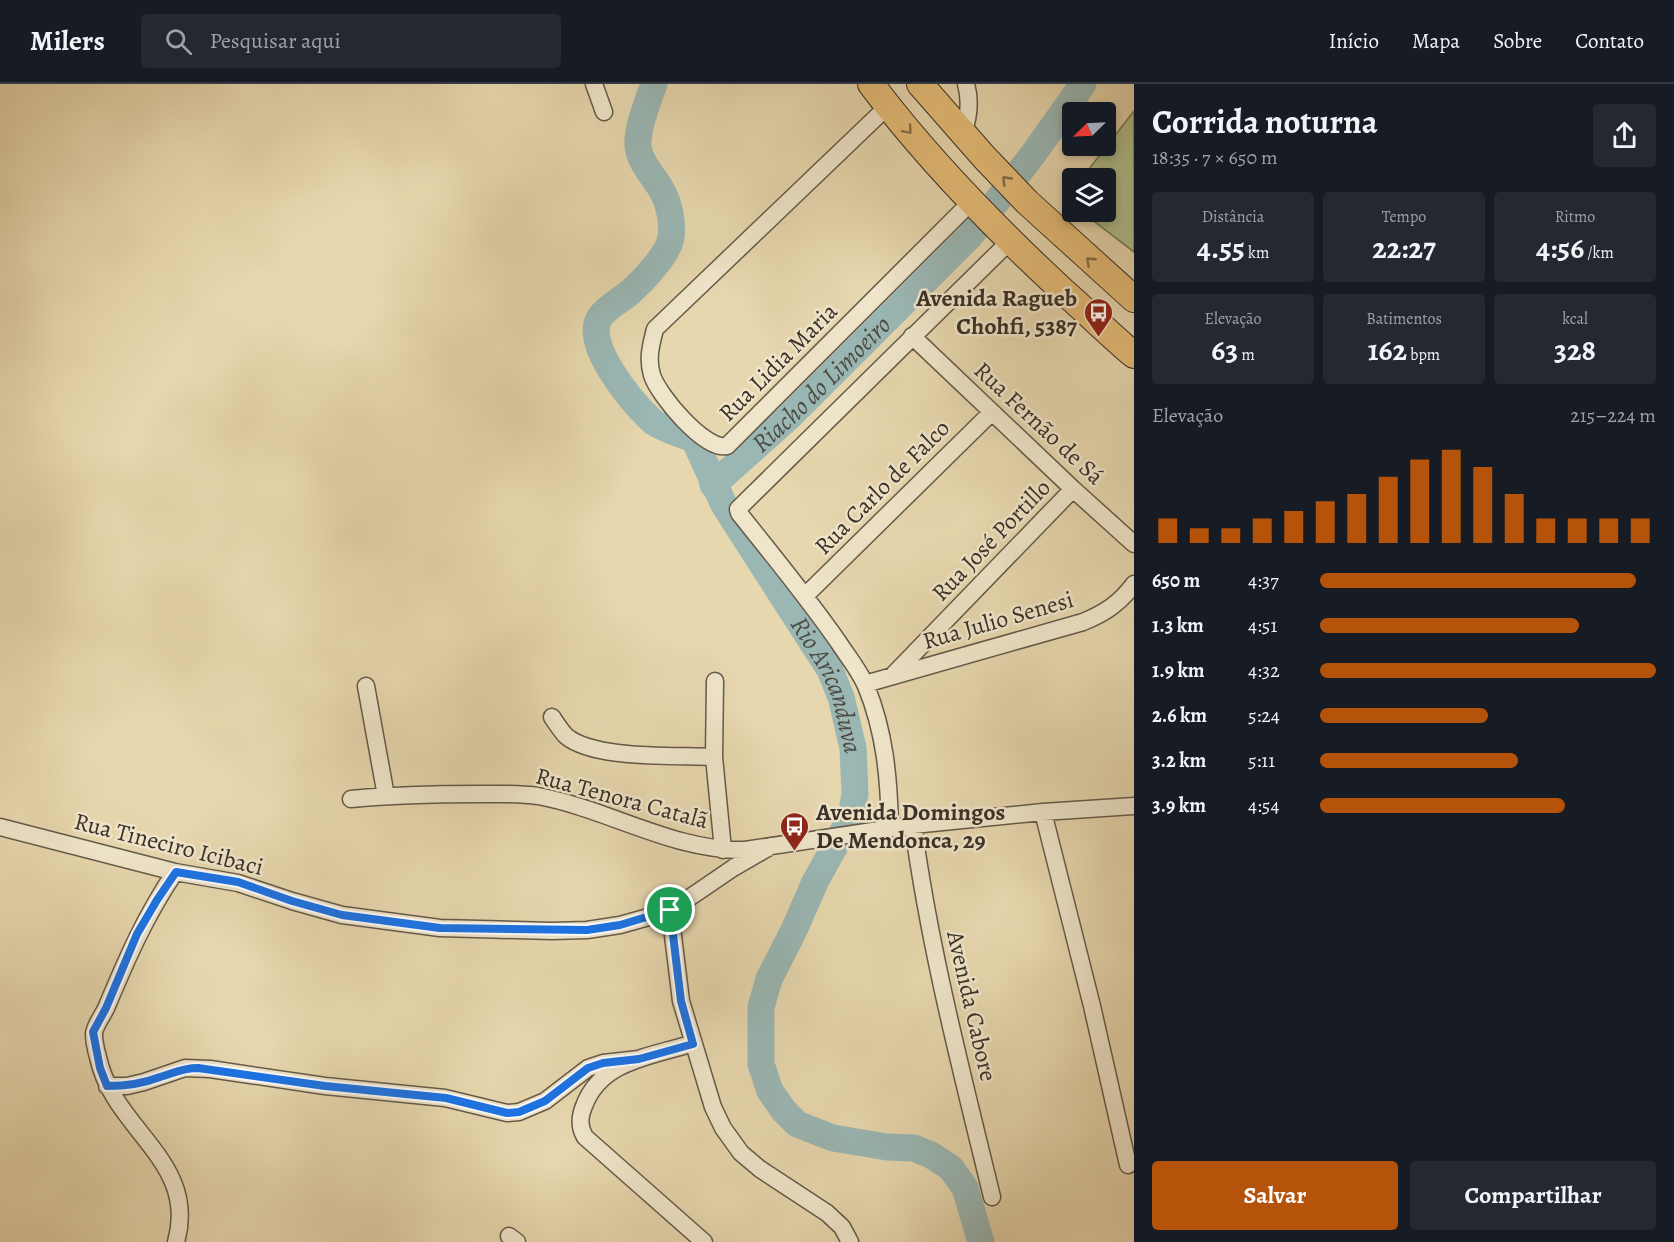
<!DOCTYPE html>
<html lang="pt">
<head>
<meta charset="utf-8">
<style>
	body { margin:0; font-family:Alegreya,serif; background:#242831; color:#f1f3f6; height:100vh; display:flex; flex-direction:column; font-size:22px; white-space:nowrap }
	* { box-sizing:border-box; margin:0 }
	p { font-size:20px; color:#9ea1a6 }
	.icon { flex:none; width:33px; height:33px; fill:none; stroke:currentColor; stroke-width:2; stroke-linecap:round; stroke-linejoin:round }
	.map { position:relative; flex:1; overflow:hidden }
	.panel { display:flex; flex-direction:column; background:#171b24; width:540px }
	.panel>* { flex:none }
	.needle { width:39px; rotate:246deg }
	.tools { position:absolute; left:1062px; top:18px; display:grid; gap:12px }
	.tools a { display:grid; place-items:center; width:54px; height:54px; border-radius:6px; background:#171b24; box-shadow:0 3px 9px #0003; font-size:30px }
	.pin { position:absolute; display:grid; place-items:center; width:51px; height:51px; color:#fff; margin:-26px; border:3px solid #fff; border-radius:50%; box-shadow:0 2px 6px #0007 }
	.round { display:grid; place-items:center; flex:none; width:63px; height:63px; border-radius:6px; background:#242831 }
	.summary { display:flex; align-items:center; justify-content:space-between; height:102px; padding:0 18px }
	h1 { font-size:33px; font-weight:700; line-height:45px }
	.figures { display:grid; grid-template-columns:repeat(3,1fr); gap:9px; height:102px; padding:6px 18px }
	.figures div { display:grid; align-content:center; border-radius:6px; background:#242831; text-align:center }
	.figures b { font-size:30px; font-weight:700 }
	.figures small { font-size:16px; font-weight:400 }
	.figures p { font-size:16px }
	.chart { height:168px; padding:12px 18px }
	.chart p { display:flex; justify-content:space-between }
	.chart svg { width:100%; height:108px; margin-top:6px; stroke:#b45309; stroke-width:6 }
	.primary-button { display:flex; gap:12px; margin-top:auto; padding:12px 18px }
	.primary-button a { flex:1; height:69px; border-radius:6px; background:#b45309; color:#fff; font-size:24px; font-weight:700; line-height:69px; text-align:center }
	.primary-button a+a { background:#242831; color:#f1f3f6 }
	ul { padding:0 18px; list-style:none; font-size:20px }
	li { display:grid; grid-template-columns:96px 72px 1fr; align-items:center; height:45px }
	li i { height:15px; border-radius:8px; background:#b45309 }
	header { display:flex; align-items:center; gap:36px; box-sizing:border-box; height:84px; padding:0 30px; background:#171b24; border-bottom:2px solid #363941 }
	header strong { font-size:28px }
	nav { display:flex; gap:33px; margin-inline-start:auto; font-size:21px }
	.search { width:420px; height:54px; background:#242831; display:flex; align-items:center; gap:15px; box-sizing:border-box; padding:0 21px; border-radius:6px; color:#9ea1a6; font-size:22px }
	main { display:flex; flex:1; min-height:0 }
	.map>svg:first-child { display:block }
</style>
</head>
<body>
<header>
<strong>Milers</strong>
<div class="search"><svg class="icon" aria-label="search" viewBox="0 0 24 24"><circle cx="10" cy="10" r="6"/><path d="M15 15l6 6"/></svg>Pesquisar aqui</div>
<nav><a>Início</a><a>Mapa</a><a>Sobre</a><a>Contato</a></nav>
</header>
<main>
<div class="map">
<svg width="1134" height="1158" viewBox="0 0 1134 1158">
	<rect width="100%" height="100%" fill="#e7d7ae"/>
	<filter id="stains"><feTurbulence type="fractalNoise" baseFrequency=".00333" numOctaves="4"/><feColorMatrix values="0 0 0 0 .2 0 0 0 0 .09 0 0 0 0 .02 0 0 0 .5 -.17"/></filter>
	<radialGradient id="worn" r=".72"><stop offset=".6" stop-color="#630" stop-opacity="0"/><stop offset="1" stop-color="#630" stop-opacity=".3"/></radialGradient>
	<!-- green -->
	<path fill="#b0bf8e" stroke="#75785a" stroke-width="1.5" d="M 1134,27 L 1134,168 L 1082,128 L 1106,128 L 1106,94 L 1082,94 Z"/>
	<g fill="none" stroke-linecap="round" stroke-linejoin="round">
		<!-- river -->
		<g stroke="#9ab7b4" stroke-width="27">
			<path id="s1" d="M 654,0 C 648,17 637,43 638,61 C 639,78 653,91 661,105 C 669,118 673,138 671,153 C 669,170 641,199 628,210 C 619,217 606,224 600,233 C 582,260 633,319 652,337 C 662,345 681,350 694,355 L 724,421 L 830,586 L 841,613 L 853,664 L 855,710 L 851,733 L 815,798 L 794,846 L 769,895 L 761,923 L 761,980 L 770,1007 L 784,1027 L 797,1040 L 833,1054 L 887,1063 L 914,1064 L 931,1071 L 951,1084 L 965,1104 L 981,1158"/>
			<path id="s2" d="M 713,401 L 789,333 L 970,152 L 1034,69 L 1083,0"/>
		</g>
		<defs>
			<path id="street" d="M 594,0 L 604,28
				M 888,22 L 655,245 C 651,261 647,275 652,291 C 658,311 705,367 727,362 L 971,118
				M 963,49 C 969,33 971,18 966,0
				M 912,252 L 1073,405 L 1134,460
				M 806,511 L 992,328
				M 894,590 L 1073,405
				M 715,597 L 714,673 L 723,766
				M 865,600 L 1083,538 C 1105,529 1120,519 1134,500
				M 366,602 L 386,712
				M 552,633 C 556,639 561,647 566,652 C 594,676 677,671 714,673
				M 351,715 C 394,711 436,710 479,710 C 498,710 519,709 538,712 C 608,725 673,767 745,766 L 913,741 L 1043,728 L 1134,722
				M 1043,728 L 1092,922 L 1128,1081
				M 913,741 C 930,867 962,989 992,1113
				M 0,743 L 175,788 L 238,799 L 292,817 L 342,831 L 440,844 L 552,847 L 587,846 L 620,841 L 670,827 L 733,784 L 771,762
				M 890,744 C 889,695 885,648 866,602 C 859,586 848,573 839,559 C 808,514 773,472 739,429 L 738,425 L 1010,157
				M 175,788 C 145,833 128,872 107,922 C 104,930 94,942 94,950 C 94,958 96,966 98,973 C 113,1046 199,1077 176,1158
				M 670,827 L 681,917 L 713,1023 L 723,1044 L 741,1069 L 760,1085 L 827,1129 L 842,1143 L 850,1158
				M 693,959 C 651,973 601,976 584,1022 C 579,1034 579,1043 585,1053 L 704,1158
				M 107,1002 L 127,1002 L 144,998 L 185,984 L 210,985 L 325,1002 L 445,1014 L 507,1029 L 519,1028 L 545,1017 L 588,984 L 603,979 L 639,975
				M 509,1152 L 517,1158"/>
			<path id="primary" d="M 871,0 C 928,76 994,143 1063,207 C 1087,228 1110,251 1134,271
				M 920,0 L 984,73 L 1027,118 L 1134,215"/>
		</defs>
		<!-- street casing -->
		<use href="#street" stroke="#655a49" stroke-width="19"/>
		<!-- primary casing -->
		<use href="#primary" stroke="#3a3027" stroke-width="28"/>
		<!-- street -->
		<use href="#street" stroke="#efe5ca" stroke-width="16"/>
		<!-- primary -->
		<use href="#primary" stroke="#e4bc77" stroke-width="26"/>
	</g>
	<!-- one-way arrows -->
	<defs><path id="oneway-chevron" d="M-2-3.5L2.5 0L-2 3.5" fill="none" stroke-width="1.6" stroke-linecap="round" stroke-linejoin="round" transform="scale(1.5)"/></defs>
	<g stroke="#866f4b">
		<use href="#oneway-chevron" transform="translate(908 46) rotate(50)"/>
		<use href="#oneway-chevron" transform="translate(1006 96) rotate(-134)"/>
		<use href="#oneway-chevron" transform="translate(1090 177) rotate(-137)"/>
	</g>
	<g fill="none" stroke-linecap="round" stroke-linejoin="round">
		<defs>
			<path id="route" d="M 176,788 L 238,798 L 292,817 L 342,831 L 440,844 L 587,846 L 620,841 L 670,826 L 681,917 L 693,960 L 639,975 L 603,979 L 588,984 L 545,1017 L 519,1028 L 507,1029 L 446,1014 L 325,1002 L 198,984 C 182,984 174,989 160,993 C 142,1000 126,1002 107,1002 L 100,984 L 93,948 L 106,924 L 137,850 L 157,816 Z"/>
		</defs>
		<!-- route casing -->
		<use href="#route" stroke="#fff" stroke-width="12"/>
		<!-- route -->
		<use href="#route" stroke="#1a73e8" stroke-width="8"/>
	</g>
	<!-- icons -->
	<defs>
		<symbol id="bus-pin" viewBox="-11 -11 22 30"><path d="M0 17L-7.5 6A9.5 9.5 0 1 1 7.5 6Z" fill="#8f2418" stroke="#efe5ca"/><path d="M-5-6H5V4H4V6H2V4H-2V6H-4V4H-5ZM-3.5-4V0h7V-4ZM-3.5 1.2v1.5H-2V1.2ZM2 1.2v1.5H3.5V1.2Z" fill="#fff"/></symbol>
	</defs>
	<g fill-rule="evenodd">
		<use href="#bus-pin" x="1082" y="212" width="33" height="45"/>
		<use href="#bus-pin" x="778" y="726" width="33" height="45"/>
	</g>
	<g text-anchor="middle" stroke-width="5" stroke-linejoin="round" paint-order="stroke">
		<!-- poi labels -->
		<g font-size="24" font-weight="bold" fill="#3a3027" stroke="#efe5ca" text-anchor="end">
			<text x="1077" y="222">Avenida Ragueb<tspan x="1077" dy="28">Chohfi, 5387</tspan></text>
			<text x="816" y="736" text-anchor="start">Avenida Domingos<tspan x="816" dy="28">De Mendonca, 29</tspan></text>
		</g>
		<!-- street labels -->
		<g font-size="24" fill="#3a3027" stroke="#efe5ca">
			<text transform="translate(778 278) rotate(-45)" y="8">Rua Lidia Maria</text>
			<text transform="translate(1039 339) rotate(43)" y="8">Rua Fernão de Sá</text>
			<text transform="translate(882 403) rotate(-45)" y="8">Rua Carlo de Falco</text>
			<text transform="translate(991 456) rotate(-46)" y="8">Rua José Portillo</text>
			<text transform="translate(998 536) rotate(-16)" y="8">Rua Julio Senesi</text>
			<text transform="translate(622 714) rotate(15)" y="8">Rua Tenora Catalã</text>
			<text transform="translate(169 760) rotate(14)" y="8">Rua Tineciro Icibaci</text>
			<text transform="translate(972 922) rotate(77)" y="8">Avenida Cabore</text>
		</g>
		<!-- water labels -->
		<g font-size="26" font-style="italic" fill="#4d4b43" stroke="#efe5ca">
			<text dy="9" stroke="none"><textPath href="#s2" startOffset="148">Riacho do Limoeiro</textPath></text>
			<text dy="9" stroke="none"><textPath href="#s1" startOffset="722">Rio Aricanduva</textPath></text>
		</g>
	</g>
	<rect width="100%" height="100%" filter="url(#stains)"/>
	<rect width="100%" height="100%" fill="url(#worn)"/>
</svg>
<div class="tools">
<a><svg class="needle" viewBox="-14 -14 28 28"><path d="M0-13l5 13h-10z" fill="#e53935"/><path d="M0 13l5-13h-10z" fill="#9ea1a6"/></svg></a>
<a><svg class="icon" aria-label="layers" viewBox="0 0 24 24"><path d="M12 4l9 5-9 5-9-5zM3 14l9 5 9-5"/></svg></a>
</div>
<div class="pin" style="left:670px;top:826px;background:#1e9e55"><svg class="icon" aria-label="arrive" viewBox="0 0 24 24"><path d="M6 21V4h12l-3 4 3 4H6"/></svg></div>
</div>
<section class="panel">
<div class="summary"><div><h1>Corrida noturna</h1><p>18:35 · 7 × 650 m</p></div><a class="round"><svg class="icon" aria-label="share" viewBox="0 0 24 24"><path d="M12 15V3M7 8l5-5 5 5M5 13v7h14v-7"/></svg></a></div>
<div class="figures">
<div><p>Distância</p><b>4.55<small> km</small></b></div>
<div><p>Tempo</p><b>22:27</b></div>
<div><p>Ritmo</p><b>4:56<small> /km</small></b></div>
</div>
<div class="figures">
<div><p>Elevação</p><b>63<small> m</small></b></div>
<div><p>Batimentos</p><b>162<small> bpm</small></b></div>
<div><p>kcal</p><b>328</b></div>
</div>
<div class="chart"><p><span>Elevação</span>215–224 m</p>
<svg viewBox="0 0 160 44" preserveAspectRatio="none"><path d="M5 44V34M15 44V38M25 44V38M35 44V34M45 44V31M55 44V27M65 44V24M75 44V17M85 44V10M95 44V6M105 44V13M115 44V24M125 44V34M135 44V34M145 44V34M155 44V34"/></svg>
</div>
<ul>
<li><b>650 m</b>4:37<i style="width:94%"></i></li>
<li><b>1.3 km</b>4:51<i style="width:77%"></i></li>
<li><b>1.9 km</b>4:32<i style="width:100%"></i></li>
<li><b>2.6 km</b>5:24<i style="width:50%"></i></li>
<li><b>3.2 km</b>5:11<i style="width:59%"></i></li>
<li><b>3.9 km</b>4:54<i style="width:73%"></i></li>
</ul>
<div class="primary-button"><a>Salvar</a><a>Compartilhar</a></div>
</section>
</main>
</body>
</html>
